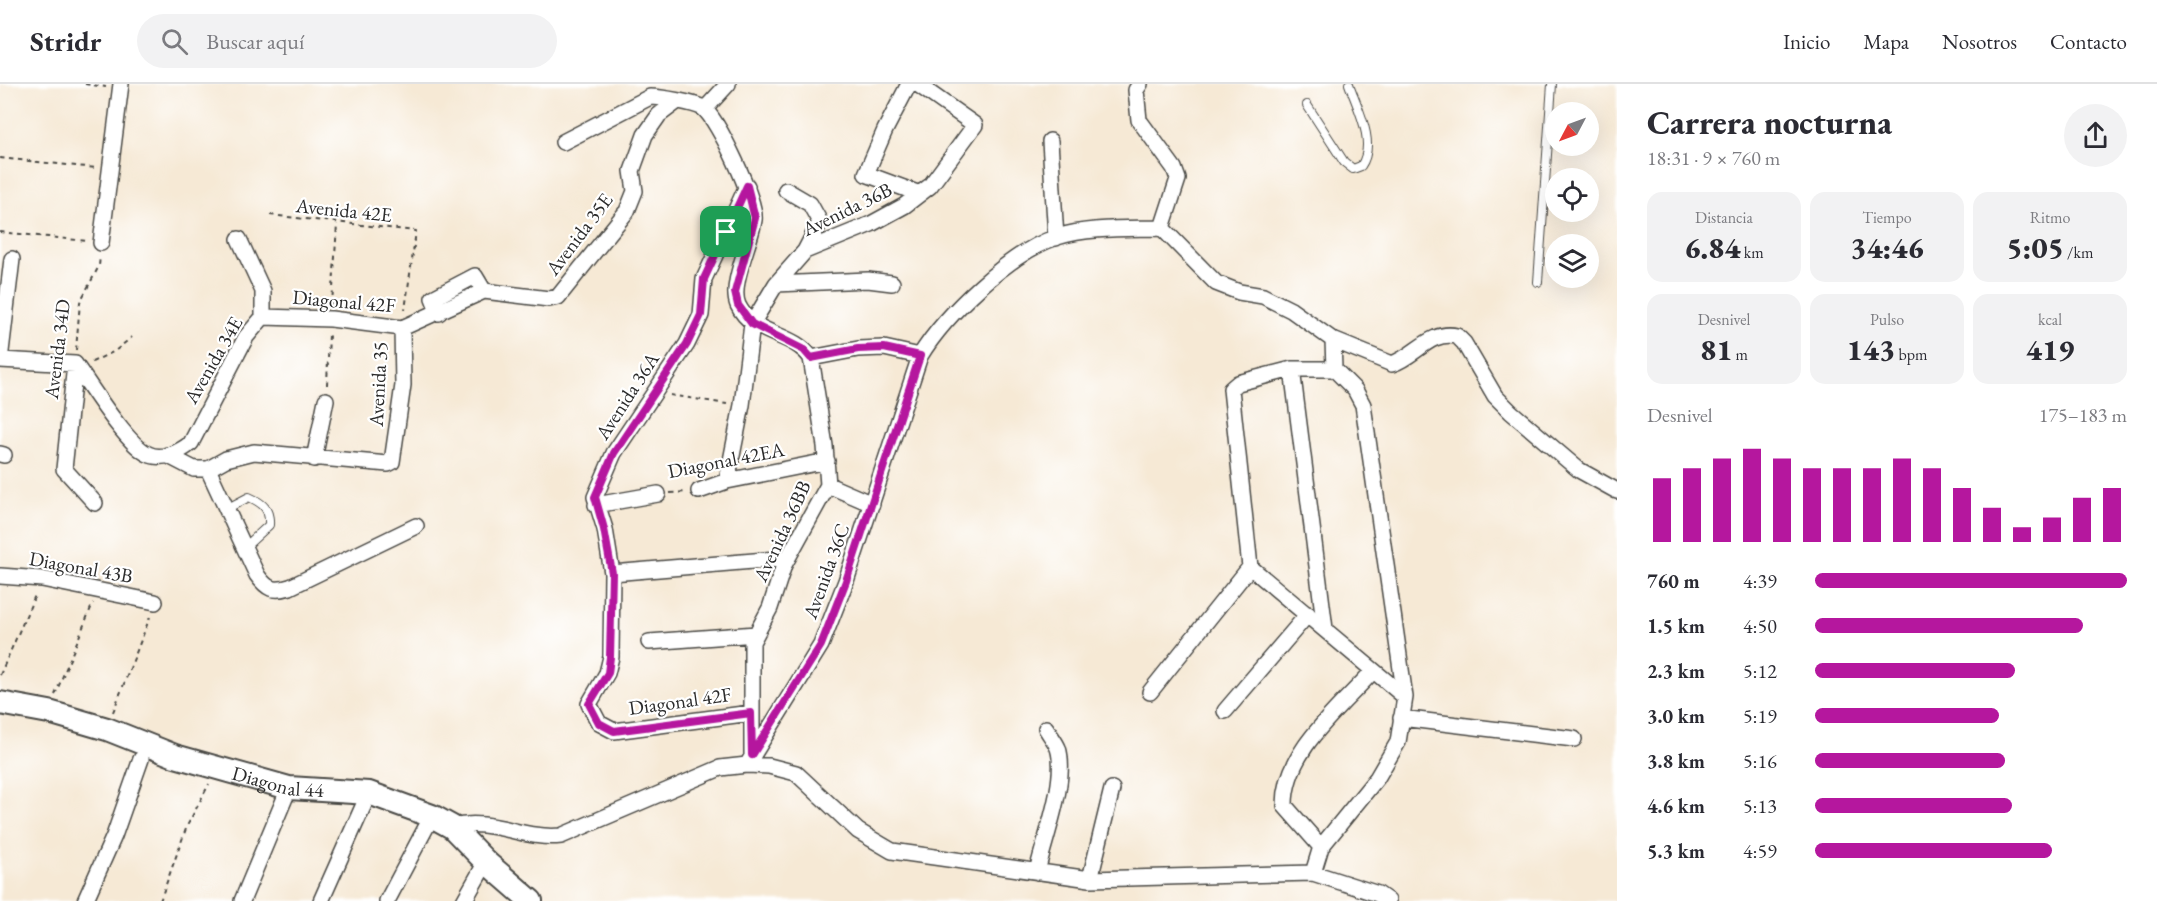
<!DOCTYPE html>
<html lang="es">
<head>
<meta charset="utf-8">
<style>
	body { margin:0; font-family:"EB Garamond",serif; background:#f2f2f3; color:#2b2b33; height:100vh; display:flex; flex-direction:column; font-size:22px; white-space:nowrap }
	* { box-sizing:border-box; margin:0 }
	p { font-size:20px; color:#7c7c81 }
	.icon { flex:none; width:33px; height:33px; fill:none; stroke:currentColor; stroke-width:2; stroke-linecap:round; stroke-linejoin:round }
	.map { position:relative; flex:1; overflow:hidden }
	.details { display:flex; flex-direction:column; background:#fff; width:540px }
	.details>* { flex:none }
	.needle { width:39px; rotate:229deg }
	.tools { position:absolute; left:1545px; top:18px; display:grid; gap:12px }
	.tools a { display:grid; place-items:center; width:54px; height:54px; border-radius:50%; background:#fff; box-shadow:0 6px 24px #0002; font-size:30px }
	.pin { position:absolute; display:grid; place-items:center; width:51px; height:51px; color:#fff; margin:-26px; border-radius:12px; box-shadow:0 3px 9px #0006 }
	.round { display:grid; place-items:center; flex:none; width:63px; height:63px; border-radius:32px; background:#f2f2f3 }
	.overview { display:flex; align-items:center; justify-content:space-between; height:102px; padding:0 30px }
	h1 { font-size:33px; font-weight:800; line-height:45px }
	.stats { display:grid; grid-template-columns:repeat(3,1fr); gap:9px; height:102px; padding:6px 30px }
	.stats div { display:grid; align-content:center; border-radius:15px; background:#f2f2f3; text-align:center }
	.stats b { font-size:30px; font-weight:800 }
	.stats small { font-size:16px; font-weight:400 }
	.stats p { font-size:16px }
	.chart { height:168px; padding:12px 30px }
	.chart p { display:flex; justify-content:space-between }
	.chart svg { width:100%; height:108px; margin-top:6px; stroke:#b5179e; stroke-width:6 }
	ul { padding:0 30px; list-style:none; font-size:20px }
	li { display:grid; grid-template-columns:96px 72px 1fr; align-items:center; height:45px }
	li i { height:15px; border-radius:8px; background:#b5179e }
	header { display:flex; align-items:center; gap:36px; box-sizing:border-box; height:84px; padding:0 30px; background:#fff; border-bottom:2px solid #e1e1e2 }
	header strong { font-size:28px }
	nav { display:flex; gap:33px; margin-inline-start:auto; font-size:21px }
	.search { width:420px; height:54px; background:#f2f2f3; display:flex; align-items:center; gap:15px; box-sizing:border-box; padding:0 21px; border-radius:33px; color:#7c7c81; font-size:22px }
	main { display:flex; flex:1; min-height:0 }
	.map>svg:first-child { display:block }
</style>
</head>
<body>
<header>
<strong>Stridr</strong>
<div class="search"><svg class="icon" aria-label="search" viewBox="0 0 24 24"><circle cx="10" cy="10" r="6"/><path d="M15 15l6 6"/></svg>Buscar aquí</div>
<nav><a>Inicio</a><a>Mapa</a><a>Nosotros</a><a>Contacto</a></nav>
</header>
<main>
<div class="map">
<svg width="1617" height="817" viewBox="0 0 1617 817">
	<rect width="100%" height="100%" fill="#fff"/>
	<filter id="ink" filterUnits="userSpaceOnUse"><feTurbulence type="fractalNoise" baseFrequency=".0167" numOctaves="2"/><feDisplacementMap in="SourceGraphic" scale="12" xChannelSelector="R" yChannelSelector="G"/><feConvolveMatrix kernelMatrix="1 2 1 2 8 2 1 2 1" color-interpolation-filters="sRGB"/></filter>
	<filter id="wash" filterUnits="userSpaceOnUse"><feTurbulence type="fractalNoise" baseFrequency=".008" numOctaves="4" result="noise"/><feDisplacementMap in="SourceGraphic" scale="24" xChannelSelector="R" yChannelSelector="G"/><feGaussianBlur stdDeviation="1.35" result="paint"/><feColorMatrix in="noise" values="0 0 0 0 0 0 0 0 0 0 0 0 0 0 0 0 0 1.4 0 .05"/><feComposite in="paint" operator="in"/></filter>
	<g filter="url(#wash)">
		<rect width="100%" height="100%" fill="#f6e9d5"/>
	</g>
	<g filter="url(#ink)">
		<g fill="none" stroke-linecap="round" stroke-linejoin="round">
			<defs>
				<path id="lane" d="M 1307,21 L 1344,78 L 1353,85 L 1361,82 C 1377,59 1357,23 1349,0
					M 1538,198 L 1552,0
					M 226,425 L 249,413 C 263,419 270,425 269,441 L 244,464"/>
				<path id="street" d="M 909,0 L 885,46 L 866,90 L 920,110
					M 1140,0 L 1136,6 L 1139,36 L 1174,84 L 1178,95 L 1162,144
					M 705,25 L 728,0
					M 1050,57 L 1056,154
					M 563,58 L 650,13 C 660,13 695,19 703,24 C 718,35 757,118 754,136 C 751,158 729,201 738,221 C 752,252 794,248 811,274 L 858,265 L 884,264 L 920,272
					M 747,102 L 704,195 L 701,231 L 687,260 L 614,369 L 595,413 L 605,445 L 612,489 L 611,573 L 607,589 L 589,620 L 599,639 L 614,647 L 751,629
					M 786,106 L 810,120 L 820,138 L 805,167
					M 1162,144 L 1216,199 L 1239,208 L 1263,212 L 1291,226 L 1333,256 L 1334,285
					M 101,159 L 121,0
					M 776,200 L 868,196 L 892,199
					M 439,229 L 433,214 L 475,192 L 484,207
					M 263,233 L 331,235 L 402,244 L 484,207 L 549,215 L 558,213 L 627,127 L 635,107 L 632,87 L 645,51 L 659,31 L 675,19
					M 1333,256 L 1392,280 C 1416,272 1430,246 1457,252 L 1464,259 L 1495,312 L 1511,328 L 1579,386 L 1617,407
					M 0,276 L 75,280 C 90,301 127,361 148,370 C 162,377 180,368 191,359 L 246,253 L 263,233 L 263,207 L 239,155
					M 0,276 L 12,175
					M 75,280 L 64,385 L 95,419
					M 1292,285 L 1325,545
					M 0,370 L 4,371
					M 167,371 L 194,385 L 208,385 L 226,375 L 254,368 L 388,380 L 392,378 L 403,301 L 402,244
					M 314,375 L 326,316
					M 208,385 L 257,491 C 267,505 273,508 290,503 L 416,442
					M 727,397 L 742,321 L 752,240 L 776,200 L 805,167 L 871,140 L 904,122 L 930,102 L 975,41 L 917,0
					M 828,401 L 872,420
					M 699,407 L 727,397 L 827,377
					M 596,421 L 658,410
					M 612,489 L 788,474
					M 0,492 L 42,495 L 155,518
					M 649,558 L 756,550
					M 1150,608 L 1250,483
					M 1225,627 L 1308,530
					M 1401,634 L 1574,655
					M 752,671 L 752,558 L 770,524 L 784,481 L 828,401 L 825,362 L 811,274
					M 747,681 L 769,682 L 796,689 L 858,747 L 892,767 L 1090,795 L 1313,789 L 1378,810 L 1388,817
					M 452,743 C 493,733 522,756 561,752 L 720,684 L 747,681 L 821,561 L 846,497 L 920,272 C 945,231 1010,168 1057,153 C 1090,143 1127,145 1162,144
					M 1321,763 L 1285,722 C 1284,667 1339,625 1373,587
					M 1037,788 C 1044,756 1068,695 1058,664 C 1055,657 1049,650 1046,644
					M 1313,789 L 1321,763 L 1377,694 L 1398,658 L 1405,613 L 1363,321 L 1355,306 L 1334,285 L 1292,285 L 1238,299 L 1231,305 L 1250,483 L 1405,613
					M 1090,795 L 1112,705
					M 85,817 L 114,752 L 141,675
					M 242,817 L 289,704
					M 321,817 L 369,709
					M 387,817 L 432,732
					M 464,817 L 486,778"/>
				<g id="secondary">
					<path id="s1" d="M 0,619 L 49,628 L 107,645 L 175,672 L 289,704 L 369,709 L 432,732 L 452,743 L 486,778 L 531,817"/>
				</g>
			</defs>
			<!-- lane casing -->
			<use href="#lane" stroke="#494844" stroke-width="10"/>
			<!-- street casing -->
			<use href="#street" stroke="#494844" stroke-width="18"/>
			<!-- secondary casing -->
			<use href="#secondary" stroke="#494844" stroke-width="26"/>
			<!-- path -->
			<path stroke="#494844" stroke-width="2" stroke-dasharray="4.5 4.5" stroke-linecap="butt" d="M 85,0 L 106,3
				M 0,74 L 96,84
				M 270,131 L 416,147 L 405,226
				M 0,148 L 87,157
				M 332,221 L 337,140
				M 76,266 L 80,218 L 99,182 L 100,172
				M 92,278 L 115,267 L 132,253
				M 327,301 L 329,250
				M 670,311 L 727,320
				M 670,409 L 686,408
				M 0,591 L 36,509
				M 55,611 L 93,519
				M 113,628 L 150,533
				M 160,817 L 187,742 L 209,700"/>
			<!-- lane -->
			<use href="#lane" stroke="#fff" stroke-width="8"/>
			<!-- street -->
			<use href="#street" stroke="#fff" stroke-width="15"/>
			<!-- secondary -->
			<use href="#secondary" stroke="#fff" stroke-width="22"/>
		</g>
	</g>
	<g fill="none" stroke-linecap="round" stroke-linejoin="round" filter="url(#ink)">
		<defs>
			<path id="route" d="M 747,102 L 755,134 L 735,208 L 738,221 L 752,240 L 804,266 L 811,274 L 858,265 L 884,264 L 920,272 L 846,497 L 821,561 L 752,671 L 751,629 L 614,647 L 599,639 L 589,620 L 608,589 L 610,573 L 612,489 L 604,445 L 595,413 L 614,369 L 687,260 L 701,231 L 704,195 Z"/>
		</defs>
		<!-- route casing -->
		<use href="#route" stroke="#fff" stroke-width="12"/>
		<!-- route -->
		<use href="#route" stroke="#b5179e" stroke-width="8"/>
	</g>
	<g text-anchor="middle" stroke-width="4.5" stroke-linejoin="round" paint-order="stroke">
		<!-- street labels -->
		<g font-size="20" fill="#2b2b2b" stroke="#fff">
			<text transform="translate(847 125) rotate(-26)" y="7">Avenida 36B</text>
			<text transform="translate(344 126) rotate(6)" y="7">Avenida 42E</text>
			<text transform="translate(579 150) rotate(-53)" y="7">Avenida 35E</text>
			<text transform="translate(344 217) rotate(5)" y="7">Diagonal 42F</text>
			<text transform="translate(57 265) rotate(-83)" y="7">Avenida 34D</text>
			<text transform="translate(213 276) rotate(-60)" y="7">Avenida 34E</text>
			<text transform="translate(378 300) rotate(-87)" y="7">Avenida 35</text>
			<text transform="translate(627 312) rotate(-57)" y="7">Avenida 36A</text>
			<text transform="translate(726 376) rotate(-11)" y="7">Diagonal 42EA</text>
			<text transform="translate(782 447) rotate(-65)" y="7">Avenida 36BB</text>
			<text transform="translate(81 483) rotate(10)" y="7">Diagonal 43B</text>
			<text transform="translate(826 487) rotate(-70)" y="7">Avenida 36C</text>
			<text transform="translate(680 617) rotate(-8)" y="7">Diagonal 42F</text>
			<text dy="7" stroke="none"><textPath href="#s1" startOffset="290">Diagonal 44</textPath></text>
		</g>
	</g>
</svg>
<div class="tools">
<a><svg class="needle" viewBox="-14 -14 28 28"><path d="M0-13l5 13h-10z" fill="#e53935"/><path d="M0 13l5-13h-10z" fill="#7c7c81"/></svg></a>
<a><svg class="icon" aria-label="locate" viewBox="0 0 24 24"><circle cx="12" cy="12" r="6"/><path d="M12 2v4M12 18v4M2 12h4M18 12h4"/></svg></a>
<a><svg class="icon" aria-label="layers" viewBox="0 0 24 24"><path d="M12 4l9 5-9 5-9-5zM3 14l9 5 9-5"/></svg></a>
</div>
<div class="pin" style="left:726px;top:148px;background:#1e9e55"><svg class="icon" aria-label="arrive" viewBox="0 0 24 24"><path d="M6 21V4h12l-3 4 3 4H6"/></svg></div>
</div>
<section class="details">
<div class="overview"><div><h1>Carrera nocturna</h1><p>18:31 · 9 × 760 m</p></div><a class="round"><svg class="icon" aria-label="share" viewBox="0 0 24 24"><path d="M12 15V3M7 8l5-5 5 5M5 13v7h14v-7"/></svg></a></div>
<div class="stats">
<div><p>Distancia</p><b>6.84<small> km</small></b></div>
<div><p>Tiempo</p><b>34:46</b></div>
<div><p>Ritmo</p><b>5:05<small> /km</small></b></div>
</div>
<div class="stats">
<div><p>Desnivel</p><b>81<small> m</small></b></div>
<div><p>Pulso</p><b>143<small> bpm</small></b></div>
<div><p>kcal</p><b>419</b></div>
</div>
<div class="chart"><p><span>Desnivel</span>175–183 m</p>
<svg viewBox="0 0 160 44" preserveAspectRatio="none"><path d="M5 44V18M15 44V14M25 44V10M35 44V6M45 44V10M55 44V14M65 44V14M75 44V14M85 44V10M95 44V14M105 44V22M115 44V30M125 44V38M135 44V34M145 44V26M155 44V22"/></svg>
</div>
<ul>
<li><b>760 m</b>4:39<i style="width:100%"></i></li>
<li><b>1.5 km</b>4:50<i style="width:86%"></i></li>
<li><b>2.3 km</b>5:12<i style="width:64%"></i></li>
<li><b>3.0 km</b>5:19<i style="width:59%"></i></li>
<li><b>3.8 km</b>5:16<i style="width:61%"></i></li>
<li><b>4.6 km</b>5:13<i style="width:63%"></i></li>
<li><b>5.3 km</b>4:59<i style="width:76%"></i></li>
</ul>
</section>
</main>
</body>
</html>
